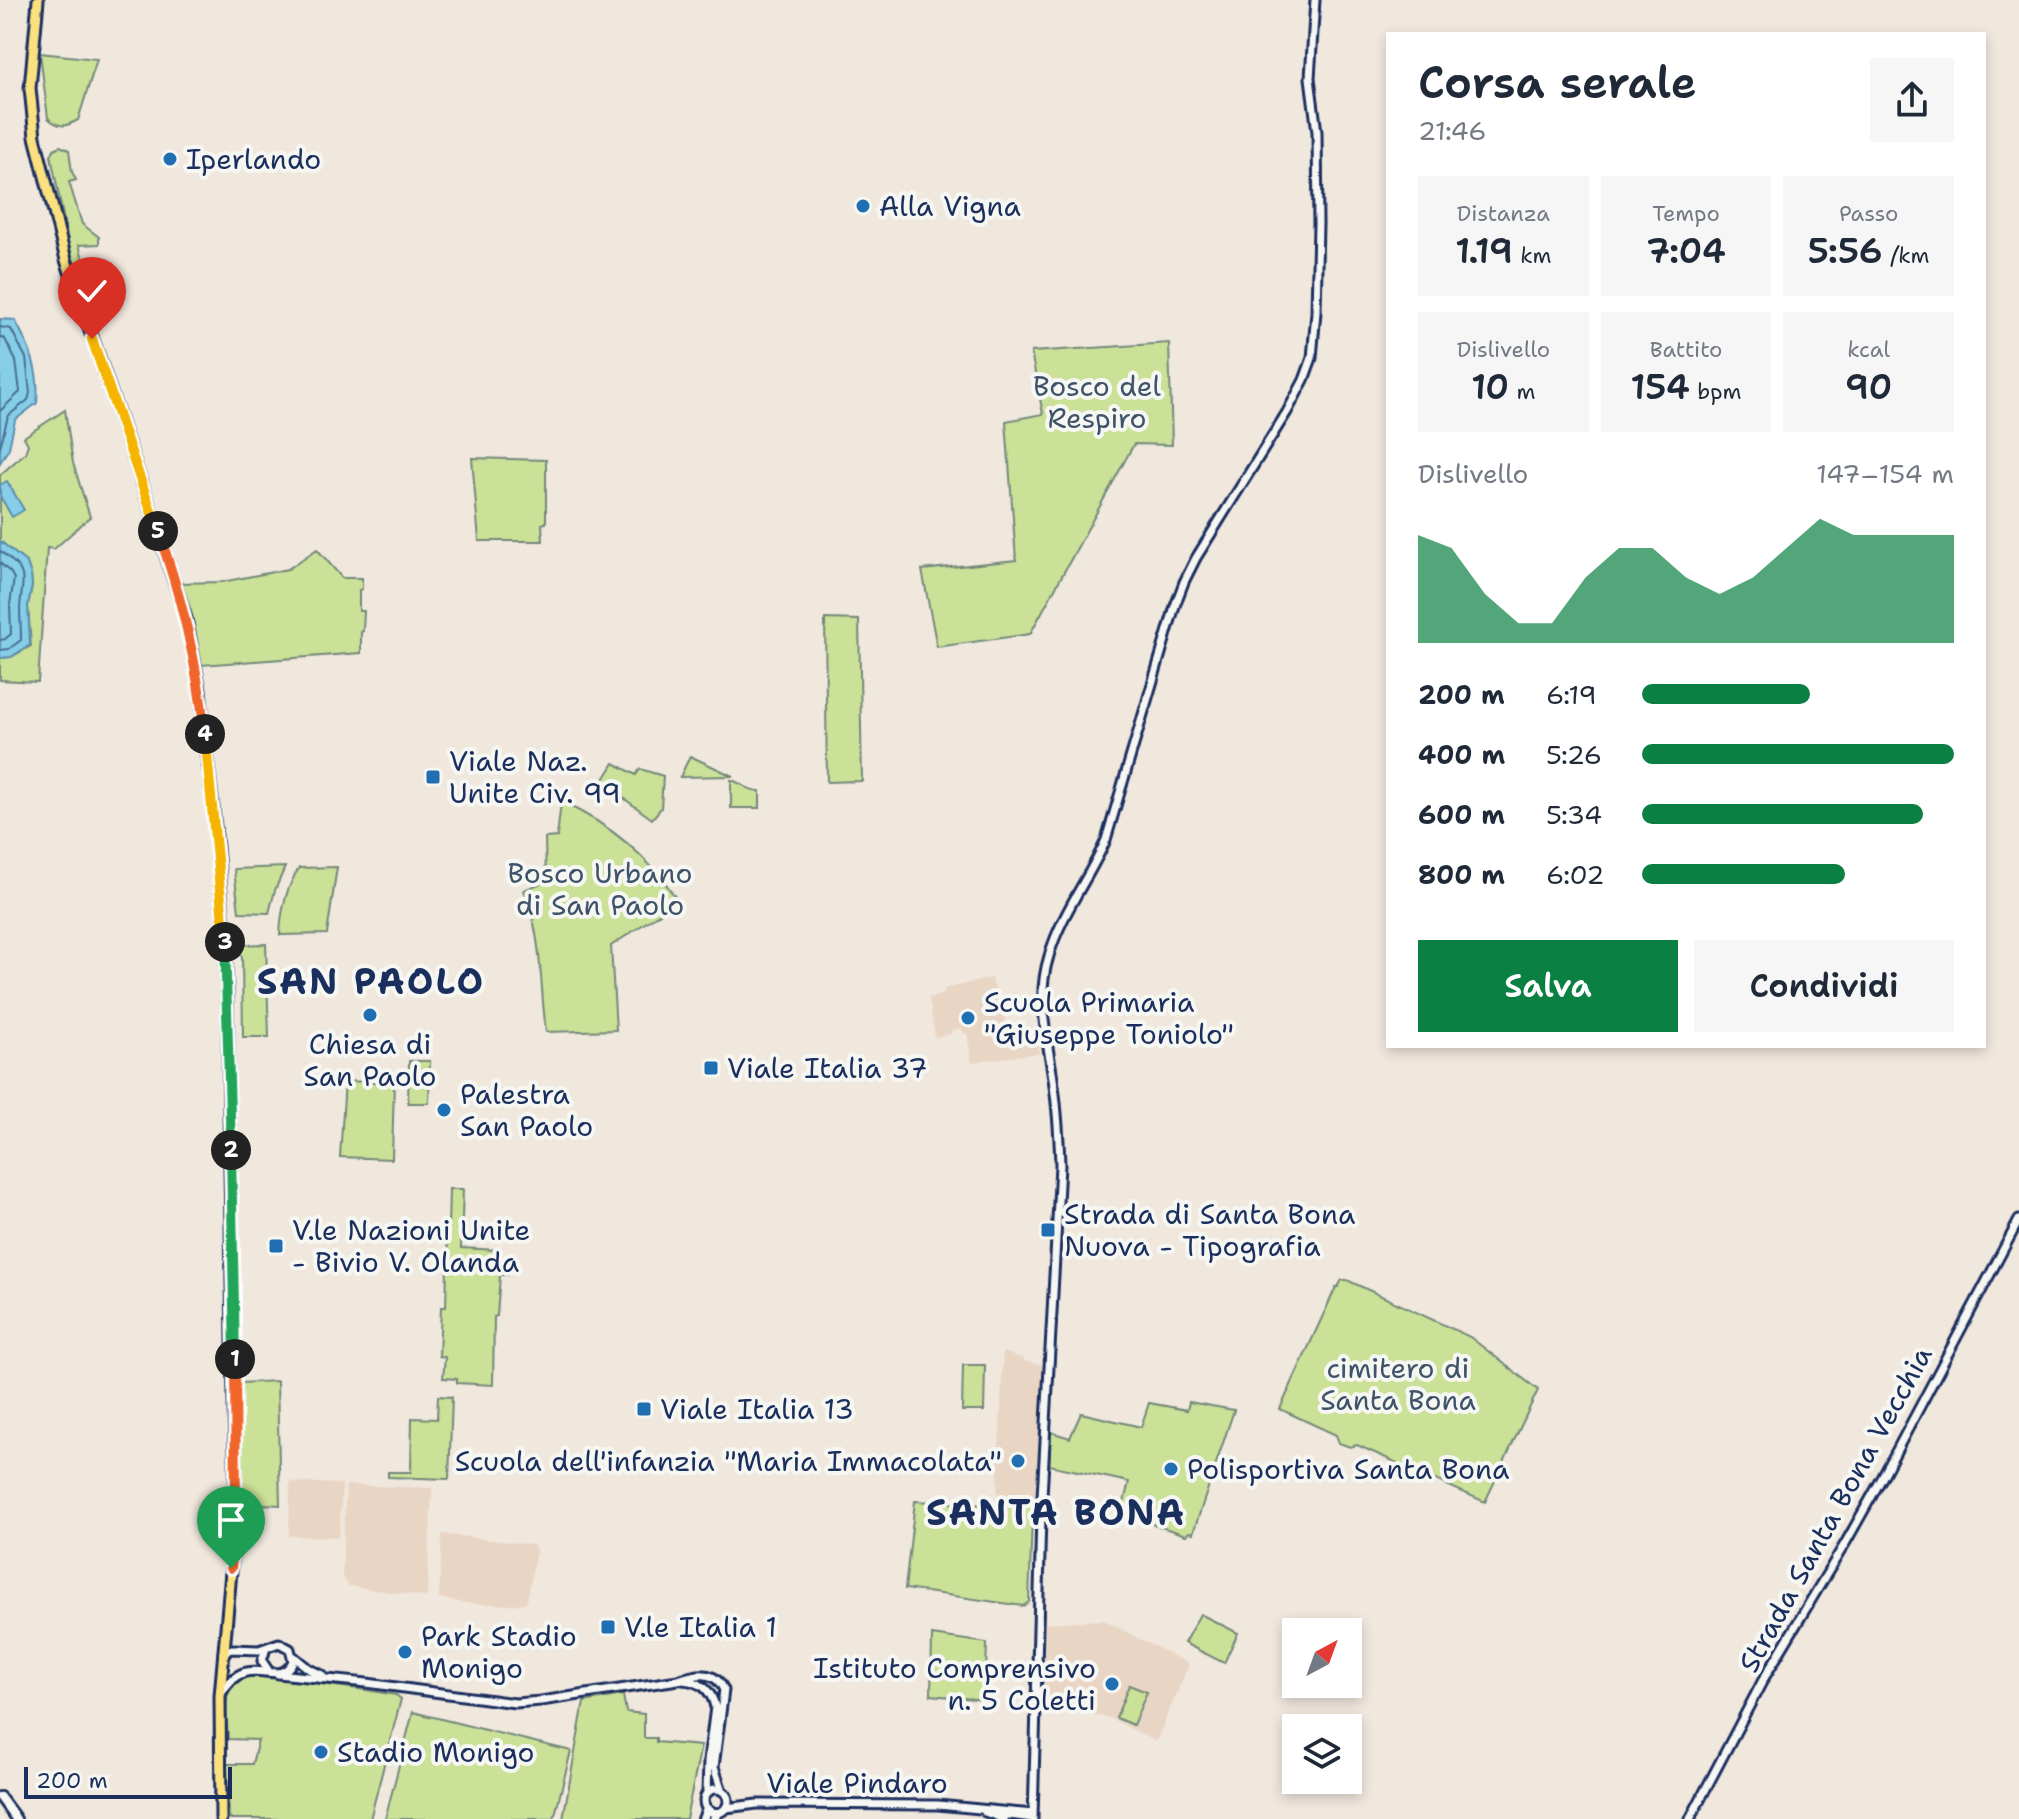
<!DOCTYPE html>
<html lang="it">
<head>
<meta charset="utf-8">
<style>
	body { margin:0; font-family:"Shantell Sans",sans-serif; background:#f6f6f7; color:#1f2937; height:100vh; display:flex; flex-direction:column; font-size:30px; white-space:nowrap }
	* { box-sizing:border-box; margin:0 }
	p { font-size:26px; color:#747a83 }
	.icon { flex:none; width:44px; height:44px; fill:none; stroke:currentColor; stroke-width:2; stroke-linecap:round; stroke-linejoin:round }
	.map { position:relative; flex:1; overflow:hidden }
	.side { position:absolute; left:1386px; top:32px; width:600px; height:1016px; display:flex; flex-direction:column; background:#fff; border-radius:0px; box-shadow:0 4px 12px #0003 }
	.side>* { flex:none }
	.needle { width:52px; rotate:41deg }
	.buttons { position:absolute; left:1282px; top:1618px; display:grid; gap:16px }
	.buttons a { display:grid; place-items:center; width:80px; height:80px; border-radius:0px; background:#fff; box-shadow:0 4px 12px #0003; font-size:40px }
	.scale { position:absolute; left:24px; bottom:20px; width:208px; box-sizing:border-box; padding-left:8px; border:4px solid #1b2f5e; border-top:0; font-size:22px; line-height:28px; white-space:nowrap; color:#1b2f5e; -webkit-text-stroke:6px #f6f6f2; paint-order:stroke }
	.pin { position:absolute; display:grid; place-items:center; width:68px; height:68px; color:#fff; margin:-82px -34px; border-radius:50% 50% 50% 0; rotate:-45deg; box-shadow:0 0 8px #0007 }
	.pin .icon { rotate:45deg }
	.km { position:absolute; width:40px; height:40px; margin:-20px; border-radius:50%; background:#222; color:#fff; font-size:22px; line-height:40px; text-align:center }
	.round { display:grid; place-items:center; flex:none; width:84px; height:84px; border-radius:0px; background:#f6f6f7 }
	.headline { display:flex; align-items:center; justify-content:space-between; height:136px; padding:0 32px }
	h1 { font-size:44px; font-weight:600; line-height:60px }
	.metrics { display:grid; grid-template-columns:repeat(3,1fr); gap:12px; height:136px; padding:8px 32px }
	.metrics div { display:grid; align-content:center; border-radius:0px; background:#f6f6f7; text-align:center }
	.metrics b { font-size:34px; font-weight:600 }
	.metrics small { font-size:22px; font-weight:400 }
	.metrics p { font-size:22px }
	.chart { height:224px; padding:16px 32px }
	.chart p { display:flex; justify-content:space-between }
	.chart svg { width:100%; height:144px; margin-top:8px; fill:#0b8043; opacity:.7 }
	.primary-button { display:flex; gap:16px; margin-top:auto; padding:16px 32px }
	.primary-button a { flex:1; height:92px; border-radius:0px; background:#0b8043; color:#fff; font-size:32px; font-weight:600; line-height:92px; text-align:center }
	.primary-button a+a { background:#f6f6f7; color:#1f2937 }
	ul { padding:0 32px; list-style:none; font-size:26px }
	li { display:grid; grid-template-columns:128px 96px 1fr; align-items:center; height:60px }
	li i { height:20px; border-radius:10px; background:#0b8043 }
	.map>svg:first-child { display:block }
</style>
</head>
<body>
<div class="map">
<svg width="2019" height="1819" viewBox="0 0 2019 1819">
	<rect width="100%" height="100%" fill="#f0e7dd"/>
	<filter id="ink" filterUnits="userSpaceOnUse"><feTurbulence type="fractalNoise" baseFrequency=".0125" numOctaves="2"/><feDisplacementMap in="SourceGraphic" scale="16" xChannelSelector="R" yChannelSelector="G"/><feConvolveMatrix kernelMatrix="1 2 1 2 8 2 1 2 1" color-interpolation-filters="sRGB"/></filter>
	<g filter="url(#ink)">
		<!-- built -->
		<path fill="#e9d5c4" d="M 991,978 L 1006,1022 L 1035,1028 L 1040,1053 L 972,1062 L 967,1034 L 963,1032 L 962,1028 L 951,1030 L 951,1034 L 935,1037 L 929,998 L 944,994 L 944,989 Z
			M 1003,1352 L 1024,1359 L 1024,1361 L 1043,1365 L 1035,1504 L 997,1503 Z
			M 291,1482 L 342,1484 L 339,1537 L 289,1536 L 290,1484 Z
			M 346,1485 L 432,1488 L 427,1597 L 349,1586 L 345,1581 L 342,1576 Z
			M 442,1534 L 534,1545 L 536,1551 L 527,1601 L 524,1603 L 510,1605 L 465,1603 L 439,1598 Z
			M 1103,1620 L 1189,1664 L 1156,1742 L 1115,1720 L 1103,1716 L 1043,1706 L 1042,1704 L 1046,1623 Z"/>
		<!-- green -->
		<path fill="#cbe197" stroke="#73887a" stroke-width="2" d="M 40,53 L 97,59 L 78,120 C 65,127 59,128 48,118 Z
			M 60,146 L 69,150 L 72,172 L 76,180 L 69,182 L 82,224 L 99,237 L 99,244 L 79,245 L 88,275 L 78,275 L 68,241 L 51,156 L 54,149 Z
			M 1169,343 L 1172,445 L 1134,444 L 1030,634 L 937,647 L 922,570 L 1016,560 L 1006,421 L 1043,414 L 1031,352 Z
			M 65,410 L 73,463 L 90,517 L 54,549 L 47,548 L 38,682 L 0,680 L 0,658 L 11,657 L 31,646 L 28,605 L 32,586 L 31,575 L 27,563 L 0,541 L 0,475 L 25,453 L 28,444 L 24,437 Z
			M 472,458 L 546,460 L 546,523 L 542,524 L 543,541 L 479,541 Z
			M 317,549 L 342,578 L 362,578 L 362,589 L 359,590 L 359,611 L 364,611 L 363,631 L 361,632 L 361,653 L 201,665 L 196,638 L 180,583 L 222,582 L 288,569 Z
			M 825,619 L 859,620 L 862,781 L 827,782 Z
			M 690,756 L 733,776 L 680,777 Z
			M 614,763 L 636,775 L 640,769 L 663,776 L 661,808 L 652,819 L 618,794 L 619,792 L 601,784 Z
			M 731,780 C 743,783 747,791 760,791 L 760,808 L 731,808 Z
			M 561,802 C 610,824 648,855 678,901 L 611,946 L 616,1030 L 546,1032 C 540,985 542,934 524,890 L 546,881 L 545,838 L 557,837 Z
			M 285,867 L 275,890 L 269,913 L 239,912 L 234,869 Z
			M 337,867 L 327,934 L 280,935 C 281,911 286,888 299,868 Z
			M 266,944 L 269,1037 L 243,1037 L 242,957 L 236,945 Z
			M 409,1061 L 430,1061 L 429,1103 L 408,1103 Z
			M 345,1081 L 394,1083 L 392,1159 L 340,1157 Z
			M 449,1189 L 463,1189 L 461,1248 L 498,1250 L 498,1260 L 510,1261 L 508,1275 L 500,1275 L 497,1316 L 494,1317 L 493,1385 L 457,1383 L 457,1379 L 443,1378 L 445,1357 L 439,1356 L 441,1307 L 446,1307 Z
			M 1342,1280 L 1347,1280 L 1470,1337 L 1538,1390 L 1485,1502 L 1357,1445 L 1350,1447 L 1339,1443 L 1336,1435 L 1280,1409 L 1336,1287 L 1338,1287 Z
			M 963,1365 L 985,1365 L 984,1411 L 962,1411 Z
			M 277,1381 L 280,1505 L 242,1503 L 240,1383 Z
			M 438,1396 L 452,1397 L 449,1479 L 388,1477 L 388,1472 L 411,1472 L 412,1418 L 437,1419 Z
			M 1189,1402 L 1234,1410 L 1193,1533 L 1189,1532 L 1186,1535 L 1121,1514 L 1129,1482 L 1049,1465 L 1051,1432 L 1070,1438 L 1081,1413 L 1141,1427 L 1149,1403 L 1187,1410 Z
			M 915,1501 L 989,1505 L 997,1503 L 1035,1504 L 1032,1518 L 1029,1602 L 1023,1606 L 905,1589 Z
			M 1200,1614 L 1238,1633 L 1224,1663 L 1184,1643 Z
			M 932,1635 L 987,1643 L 985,1700 L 931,1695 Z
			M 252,1675 L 366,1690 L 396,1695 L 401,1699 L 370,1819 L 229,1819 L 227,1764 L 252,1764 L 258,1740 L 228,1739 C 227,1715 218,1679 252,1675 Z
			M 1129,1685 L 1147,1692 L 1133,1725 L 1116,1718 Z
			M 623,1695 L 626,1712 L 644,1714 L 644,1738 L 656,1738 L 656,1742 L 701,1746 L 686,1819 L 563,1819 L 584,1702 Z
			M 413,1712 L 571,1751 L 554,1819 L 385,1819 Z"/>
		<!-- water -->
		<path fill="#86cde7" stroke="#5b8eb0" stroke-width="2" d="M 0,319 L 15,320 C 30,348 40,370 37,403 L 15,420 L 9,448 L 0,463 Z
			M 7,481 L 24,510 L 12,517 L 0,496 L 0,485 Z
			M 0,541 L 27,563 L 31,575 L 32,586 L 28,605 L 30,645 L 11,657 L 0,658 Z"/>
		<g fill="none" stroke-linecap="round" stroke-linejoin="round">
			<!-- shore -->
			<path stroke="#466e95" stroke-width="2" d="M 0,327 L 11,329 L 26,358 L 30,393 L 28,400 L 8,416 L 0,447
				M 0,337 L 5,339 L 16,361 L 20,392 L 0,411
				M 0,551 C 29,573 23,574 20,607 C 20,618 21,629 21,640 L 9,649 L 0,650
				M 0,563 L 11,573 L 14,579 L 10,604 L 11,634 L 5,639 L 0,640"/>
			<defs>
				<path id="tertiary" d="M 266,1648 L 262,1661 L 268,1670
					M 293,1656 L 309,1669 L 322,1675
					M 278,1674 L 367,1683 L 515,1703 L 541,1701 L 678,1680 C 696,1674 715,1669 724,1690 L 714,1767 L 722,1791
					M 682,1680 C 700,1681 711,1689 715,1707 L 708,1761 L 707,1793
					M 221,1694 C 248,1647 278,1692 293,1661 L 290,1649 L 279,1643 L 259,1650 L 232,1649 L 223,1653
					M704 1801a12 12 0 1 1 24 0a12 12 0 1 1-24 0Z
					M 726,1808 L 757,1804 L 938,1805 L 1033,1814
					M 985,1812 L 1004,1819
					M 1001,1814 L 1033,1818
					M 1033,1819 L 1041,1515 L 1060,1165 C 1059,1134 1057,1103 1052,1072 C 1046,1031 1036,998 1049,956 C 1060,916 1089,878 1106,840 L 1175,606 L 1184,582 L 1196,558 L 1287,412 L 1304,380 L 1312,358 L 1316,312 L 1318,224 L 1317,132 L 1310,78 L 1315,0
					M 1690,1819 L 1763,1680 L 1846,1542 L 1882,1478 L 2019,1220"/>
				<path id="secondary" d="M 0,1797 L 16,1819
					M 703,1819 L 707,1809
					M 714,1819 L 717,1813"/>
				<path id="primary" d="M 38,0 L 30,88 L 35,137 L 66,260 L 161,540 L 186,618 L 200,690 L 216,836 L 225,939 L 227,991 L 236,1515 L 220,1696 L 221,1819"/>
			</defs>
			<!-- tertiary casing -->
			<use href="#tertiary" stroke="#1b2f5e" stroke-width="13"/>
			<!-- secondary casing -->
			<use href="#secondary" stroke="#1b2f5e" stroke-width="14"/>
			<!-- primary casing -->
			<use href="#primary" stroke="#1b2f5e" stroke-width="15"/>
			<!-- tertiary -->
			<use href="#tertiary" stroke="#f6f6f2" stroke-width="7"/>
			<!-- secondary -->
			<use href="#secondary" stroke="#f6f6f2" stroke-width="8"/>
			<!-- primary -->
			<use href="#primary" stroke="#fbe080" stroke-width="9"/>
		</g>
	</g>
	<g fill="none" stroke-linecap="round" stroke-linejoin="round" filter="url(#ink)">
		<defs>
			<path id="split-1" d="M 231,1568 L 236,1515 L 235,1359"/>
			<path id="split-2" d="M 231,1150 L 235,1359"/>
			<path id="split-3" d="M 225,942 L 231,1150"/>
			<path id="split-4" d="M 205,734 L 225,942"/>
			<path id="split-5" d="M 158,531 C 182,597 197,664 205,734"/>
			<path id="split-6" d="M 92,339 L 158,531"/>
		</defs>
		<!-- split-1 casing -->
		<use href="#split-1" stroke="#fff" stroke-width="16"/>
		<!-- split-2 casing -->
		<use href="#split-2" stroke="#fff" stroke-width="16"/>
		<!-- split-3 casing -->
		<use href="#split-3" stroke="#fff" stroke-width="16"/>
		<!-- split-4 casing -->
		<use href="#split-4" stroke="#fff" stroke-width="16"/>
		<!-- split-5 casing -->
		<use href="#split-5" stroke="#fff" stroke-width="16"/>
		<!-- split-6 casing -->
		<use href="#split-6" stroke="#fff" stroke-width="16"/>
		<!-- split-1 -->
		<use href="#split-1" stroke="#f0652b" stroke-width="10"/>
		<!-- split-2 -->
		<use href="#split-2" stroke="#22a559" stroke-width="10"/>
		<!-- split-3 -->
		<use href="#split-3" stroke="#22a559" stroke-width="10"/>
		<!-- split-4 -->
		<use href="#split-4" stroke="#f5b400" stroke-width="10"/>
		<!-- split-5 -->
		<use href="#split-5" stroke="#f0652b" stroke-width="10"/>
		<!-- split-6 -->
		<use href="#split-6" stroke="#f5b400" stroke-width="10"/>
	</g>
	<!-- markers -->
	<g fill="#1f6fb2" stroke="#f6f6f2" stroke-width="3">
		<circle cx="170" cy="159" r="8"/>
		<circle cx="863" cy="206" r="8"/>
		<rect x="425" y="769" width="16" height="16" rx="4"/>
		<circle cx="370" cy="1015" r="8"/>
		<circle cx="968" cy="1018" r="8"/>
		<rect x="703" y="1060" width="16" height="16" rx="4"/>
		<circle cx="444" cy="1110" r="8"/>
		<rect x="1040" y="1222" width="16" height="16" rx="4"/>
		<rect x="268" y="1238" width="16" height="16" rx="4"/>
		<rect x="636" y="1401" width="16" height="16" rx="4"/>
		<circle cx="1018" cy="1461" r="8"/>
		<circle cx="1171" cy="1469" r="8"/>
		<rect x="600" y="1619" width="16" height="16" rx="4"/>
		<circle cx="405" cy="1652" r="8"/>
		<circle cx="1112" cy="1684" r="8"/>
		<circle cx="321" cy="1752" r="8"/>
	</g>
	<g text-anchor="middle" stroke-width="8" stroke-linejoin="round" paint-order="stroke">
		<!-- poi labels -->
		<g font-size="28" fill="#1b2f5e" stroke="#f6f6f2" text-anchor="start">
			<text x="186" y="169">Iperlando</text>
			<text x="879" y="216">Alla Vigna</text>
			<text x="449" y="771">Viale Naz.<tspan x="449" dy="32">Unite Civ. 99</tspan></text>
			<text x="984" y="1012">Scuola Primaria<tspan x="984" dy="32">"Giuseppe Toniolo"</tspan></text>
			<text x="370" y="1054" text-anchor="middle">Chiesa di<tspan x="370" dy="32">San Paolo</tspan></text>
			<text x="727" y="1078">Viale Italia 37</text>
			<text x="460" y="1104">Palestra<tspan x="460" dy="32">San Paolo</tspan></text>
			<text x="1064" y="1224">Strada di Santa Bona<tspan x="1064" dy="32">Nuova - Tipografia</tspan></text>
			<text x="292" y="1240">V.le Nazioni Unite<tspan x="292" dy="32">- Bivio V. Olanda</tspan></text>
			<text x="660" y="1419">Viale Italia 13</text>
			<text x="1002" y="1471" text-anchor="end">Scuola dell'infanzia "Maria Immacolata"</text>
			<text x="1187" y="1479">Polisportiva Santa Bona</text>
			<text x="624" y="1637">V.le Italia 1</text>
			<text x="421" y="1646">Park Stadio<tspan x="421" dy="32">Monigo</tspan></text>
			<text x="1096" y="1678" text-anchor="end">Istituto Comprensivo<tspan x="1096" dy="32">n. 5 Coletti</tspan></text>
			<text x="337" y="1762">Stadio Monigo</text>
		</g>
		<!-- park labels -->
		<g font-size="28" fill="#3e5369" stroke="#f6f6f2">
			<text x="1097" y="396">Bosco del<tspan x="1097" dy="32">Respiro</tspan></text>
			<text x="600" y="883">Bosco Urbano<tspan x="600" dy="32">di San Paolo</tspan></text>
			<text x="1398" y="1378">cimitero di<tspan x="1398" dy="32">Santa Bona</tspan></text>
		</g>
		<!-- street labels -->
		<g font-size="28" fill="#1b2f5e" stroke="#f6f6f2">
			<text transform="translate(1835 1509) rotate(-61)" y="10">Strada Santa Bona Vecchia</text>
			<text x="857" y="1793">Viale Pindaro</text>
		</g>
		<!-- district labels -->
		<g font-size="36" font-weight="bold" letter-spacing="2" fill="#1b2f5e" stroke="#f6f6f2">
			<text x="371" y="994">SAN PAOLO</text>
			<text x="1056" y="1525">SANTA BONA</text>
		</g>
	</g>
</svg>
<div class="buttons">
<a><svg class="needle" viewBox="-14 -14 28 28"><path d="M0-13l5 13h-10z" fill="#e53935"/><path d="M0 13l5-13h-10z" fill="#747a83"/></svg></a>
<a><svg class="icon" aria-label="layers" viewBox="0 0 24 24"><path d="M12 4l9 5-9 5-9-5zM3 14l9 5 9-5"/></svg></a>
</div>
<div class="scale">200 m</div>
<div class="pin" style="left:231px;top:1568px;background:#1e9e55"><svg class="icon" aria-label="arrive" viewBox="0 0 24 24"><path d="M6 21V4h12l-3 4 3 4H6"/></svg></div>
<div class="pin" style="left:92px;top:339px;background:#d93025"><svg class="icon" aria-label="check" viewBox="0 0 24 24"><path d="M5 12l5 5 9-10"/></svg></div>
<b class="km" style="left:235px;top:1359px">1</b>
<b class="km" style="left:231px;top:1150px">2</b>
<b class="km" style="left:225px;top:942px">3</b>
<b class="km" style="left:205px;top:734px">4</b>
<b class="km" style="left:158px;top:531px">5</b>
<section class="side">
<div class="headline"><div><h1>Corsa serale</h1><p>21:46</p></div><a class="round"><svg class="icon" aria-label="share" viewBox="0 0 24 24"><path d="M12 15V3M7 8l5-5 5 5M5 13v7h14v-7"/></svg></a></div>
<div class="metrics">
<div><p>Distanza</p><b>1.19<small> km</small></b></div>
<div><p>Tempo</p><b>7:04</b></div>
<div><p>Passo</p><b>5:56<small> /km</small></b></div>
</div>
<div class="metrics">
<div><p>Dislivello</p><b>10<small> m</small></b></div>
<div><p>Battito</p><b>154<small> bpm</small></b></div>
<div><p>kcal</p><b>90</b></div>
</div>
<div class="chart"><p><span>Dislivello</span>147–154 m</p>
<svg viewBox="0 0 160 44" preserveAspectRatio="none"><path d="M0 44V11L10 15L20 29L30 38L40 38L50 24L60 15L70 15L80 24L90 29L100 24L110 15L120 6L130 11L140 11L150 11L160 11V44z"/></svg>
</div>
<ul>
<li><b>200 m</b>6:19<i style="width:54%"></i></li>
<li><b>400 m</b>5:26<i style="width:100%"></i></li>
<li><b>600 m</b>5:34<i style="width:90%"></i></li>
<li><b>800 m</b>6:02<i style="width:65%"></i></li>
</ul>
<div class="primary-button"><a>Salva</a><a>Condividi</a></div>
</section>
</div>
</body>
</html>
